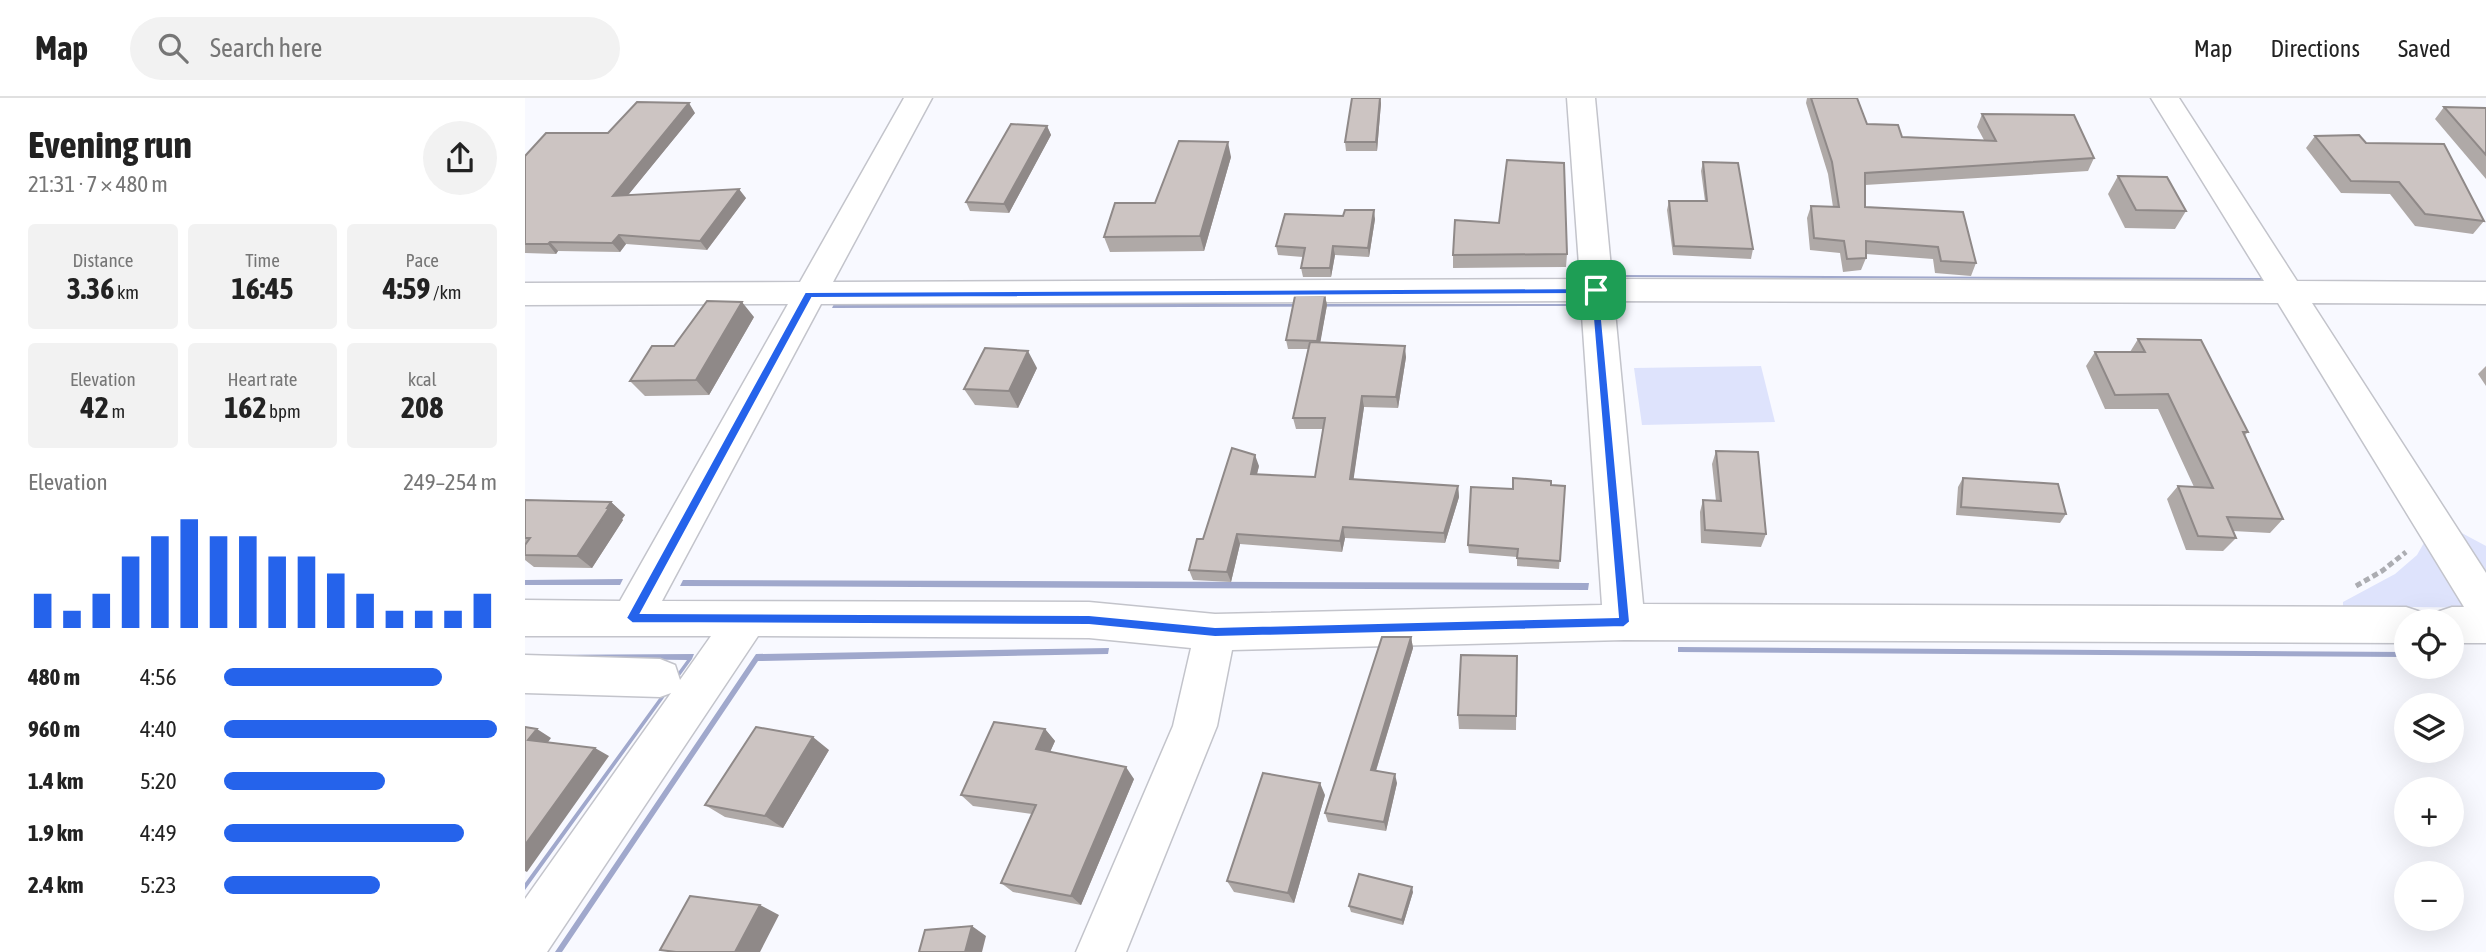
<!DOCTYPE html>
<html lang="en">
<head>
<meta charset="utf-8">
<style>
	body { margin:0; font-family:"Asap Condensed",sans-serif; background:#f2f2f2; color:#222; height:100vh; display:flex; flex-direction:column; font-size:26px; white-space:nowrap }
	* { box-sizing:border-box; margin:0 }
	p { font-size:23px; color:#767676 }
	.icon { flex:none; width:38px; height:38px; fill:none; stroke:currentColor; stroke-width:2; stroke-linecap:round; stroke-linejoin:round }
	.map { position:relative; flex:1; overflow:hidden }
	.sheet { display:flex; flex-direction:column; background:#fff; width:525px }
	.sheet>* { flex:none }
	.tools { position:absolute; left:1869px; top:511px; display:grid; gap:14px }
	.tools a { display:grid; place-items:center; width:70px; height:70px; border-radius:50%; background:#fff; box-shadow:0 7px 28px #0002; font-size:35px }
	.pin { position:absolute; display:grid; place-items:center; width:60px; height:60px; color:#fff; margin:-30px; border-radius:14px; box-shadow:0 4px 10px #0006 }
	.round { display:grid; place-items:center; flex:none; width:74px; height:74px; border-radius:37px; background:#f2f2f2 }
	.overview { display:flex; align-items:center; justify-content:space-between; height:119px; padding:0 28px }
	h1 { font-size:38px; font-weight:700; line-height:52px }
	.figures { display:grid; grid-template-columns:repeat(3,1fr); gap:10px; height:119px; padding:7px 28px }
	.figures div { display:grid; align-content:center; border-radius:7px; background:#f2f2f2; text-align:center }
	.figures b { font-size:30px; font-weight:700 }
	.figures small { font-size:19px; font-weight:400 }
	.figures p { font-size:19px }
	.chart { height:196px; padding:14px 28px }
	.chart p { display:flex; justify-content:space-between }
	.chart svg { width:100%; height:126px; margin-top:7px; stroke:#2563eb; stroke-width:6 }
	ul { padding:0 28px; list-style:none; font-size:23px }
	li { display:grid; grid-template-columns:112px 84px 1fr; align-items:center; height:52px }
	li i { height:18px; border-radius:9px; background:#2563eb }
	header { display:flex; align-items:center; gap:42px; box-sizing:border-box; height:98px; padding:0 35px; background:#fff; border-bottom:2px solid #e0e0e0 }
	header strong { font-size:33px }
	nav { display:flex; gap:38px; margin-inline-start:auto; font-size:24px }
	.search { width:490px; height:63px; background:#f2f2f2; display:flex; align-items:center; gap:18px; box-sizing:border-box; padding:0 24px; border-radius:38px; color:#767676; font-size:26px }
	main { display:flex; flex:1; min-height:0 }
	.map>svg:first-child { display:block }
</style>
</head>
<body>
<header>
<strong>Map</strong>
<div class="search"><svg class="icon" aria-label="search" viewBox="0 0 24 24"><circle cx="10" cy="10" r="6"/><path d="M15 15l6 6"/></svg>Search here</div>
<nav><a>Map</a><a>Directions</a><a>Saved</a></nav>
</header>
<main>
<section class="sheet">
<div class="overview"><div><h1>Evening run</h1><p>21:31 · 7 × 480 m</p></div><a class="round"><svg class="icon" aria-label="share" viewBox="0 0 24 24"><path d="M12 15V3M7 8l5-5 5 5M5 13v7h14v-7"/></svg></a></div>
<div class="figures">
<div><p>Distance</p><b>3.36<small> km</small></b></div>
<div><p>Time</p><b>16:45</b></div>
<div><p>Pace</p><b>4:59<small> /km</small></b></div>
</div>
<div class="figures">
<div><p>Elevation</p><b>42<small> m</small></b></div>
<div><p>Heart rate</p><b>162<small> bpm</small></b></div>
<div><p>kcal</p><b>208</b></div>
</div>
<div class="chart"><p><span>Elevation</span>249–254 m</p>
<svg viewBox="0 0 160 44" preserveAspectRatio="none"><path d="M5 44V32M15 44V38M25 44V32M35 44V19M45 44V12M55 44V6M65 44V12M75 44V12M85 44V19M95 44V19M105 44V25M115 44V32M125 44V38M135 44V38M145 44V38M155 44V32"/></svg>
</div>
<ul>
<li><b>480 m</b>4:56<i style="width:80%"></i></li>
<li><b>960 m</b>4:40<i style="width:100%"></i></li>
<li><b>1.4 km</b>5:20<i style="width:59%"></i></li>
<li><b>1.9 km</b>4:49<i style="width:88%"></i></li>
<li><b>2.4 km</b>5:23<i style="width:57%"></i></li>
</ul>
</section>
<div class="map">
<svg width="1961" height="854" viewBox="0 0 1961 854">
	<rect width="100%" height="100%" fill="#f8f9ff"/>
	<!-- green -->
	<path fill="#dee3fc" d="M 1236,268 L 1250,324 L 1117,327 L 1109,270 Z
		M 1933,433 L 1961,448 L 1961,510 L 1818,508 L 1818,504 L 1870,476 L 1892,457 L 1900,443 Z"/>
	<!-- water -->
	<path fill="#a0a8cc" d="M 1093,177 L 1736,180 L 1737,182 L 1094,179 Z
		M 309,206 L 1041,206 L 1041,208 L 307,210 Z
		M 98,481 L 95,487 L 0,487 L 0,482 Z
		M 158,482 L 1064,485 L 1063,492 L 155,488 Z
		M 1153,549 L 1881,554 L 1881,559 L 1153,554 Z
		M 584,550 L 583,556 L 233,563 L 37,854 L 30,854 L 231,556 Z
		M 169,556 L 167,561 L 0,792 L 0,785 L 162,562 L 0,560 L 0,557 Z"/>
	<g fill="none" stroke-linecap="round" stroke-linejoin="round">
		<defs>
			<path id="minor" d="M 379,0 L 407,0 L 308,184 L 1055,181 L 1042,0 L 1070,0 L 1087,181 L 1739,183 L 1626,0 L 1654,0 L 1772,183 L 1961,184 L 1961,206 L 1787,205 L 1961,475 L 1961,545 L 1927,545 L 1927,523 L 1908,523 L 1912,514 L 1927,509 L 1939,509 L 1753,205 L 1089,203 L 1118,506 L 1881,509 L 1896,514 L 1900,523 L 1881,523 L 1881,545 L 1099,542 L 707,552 L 692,628 L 601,854 L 551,854 L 648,628 L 666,550 L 564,540 L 233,538 L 22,854 L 0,854 L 0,801 L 146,595 L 135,599 L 0,595 L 0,557 L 135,561 L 150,567 L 155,582 L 186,538 L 0,538 L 0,502 L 95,503 L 263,206 L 0,207 L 0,185 L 275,184 ZM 1049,203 L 1056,203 L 1077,507 L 690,516 L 564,504 L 137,503 L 296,206 Z"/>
		</defs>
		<!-- minor casing -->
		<use href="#minor" stroke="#c3c4cb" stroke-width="3"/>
		<!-- path -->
		<path stroke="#acadb2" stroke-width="5" stroke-dasharray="6 3.5" stroke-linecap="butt" d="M 1831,488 L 1857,473 L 1881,454"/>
		<!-- minor -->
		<use href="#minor" fill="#fff" fill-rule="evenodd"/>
	</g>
	<!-- wall -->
	<path fill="#afa9a7" d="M 1282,0 L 1332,0 L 1342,26 L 1377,39 L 1459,42 L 1452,29 L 1457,16 L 1569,60 L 1563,73 L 1340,87 L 1340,109 L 1451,165 L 1446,178 L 1410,175 L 1408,161 L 1341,156 L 1341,160 L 1336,172 L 1318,174 L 1315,155 L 1285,152 L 1282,120 L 1286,108 L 1308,109 L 1303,76 L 1281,5 Z
		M 856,5 L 852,53 L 821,53 L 820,44 Z
		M 1919,9 L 1961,10 L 1961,81 L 1910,21 Z
		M 170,15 L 103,97 L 221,100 L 182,152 L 101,146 L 95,154 L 33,153 L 31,156 L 0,155 L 0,58 L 83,35 Z
		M 522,28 L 526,37 L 484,115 L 445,113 L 441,104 Z
		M 1790,38 L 1841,45 L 1959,123 L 1948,136 L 1890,128 L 1865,96 L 1816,95 L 1781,50 Z
		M 706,59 L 679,153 L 585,154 L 579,139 L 630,105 Z
		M 1178,64 L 1228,151 L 1226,161 L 1148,157 L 1142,112 L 1144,103 L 1180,103 L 1176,73 Z
		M 1593,78 L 1661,113 L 1650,131 L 1600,130 L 1583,96 Z
		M 850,121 L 844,159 L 810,157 L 806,179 L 778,179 L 776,170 L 778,159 L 753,157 L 751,148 Z
		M 1042,156 L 1041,169 L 928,170 L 928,157 Z
		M 800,198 L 802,207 L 795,244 L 881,259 L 873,310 L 839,309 L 828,382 L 933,388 L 934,399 L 920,445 L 820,440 L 817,454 L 715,446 L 706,484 L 668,482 L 664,472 L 678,441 L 734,368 L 732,376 L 790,379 L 798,331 L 771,331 L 768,320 L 783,251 L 763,251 L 761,242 Z
		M 229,219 L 184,297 L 120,298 L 105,283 L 149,248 Z
		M 1613,241 L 1723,334 L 1719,338 L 1758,421 L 1745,435 L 1708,433 L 1711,440 L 1698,453 L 1661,452 L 1642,401 L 1653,388 L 1669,389 L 1633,311 L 1580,311 L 1561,268 L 1570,254 L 1605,254 Z
		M 1961,268 L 1961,288 L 1953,276 Z
		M 512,270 L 493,310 L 450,307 L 439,291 Z
		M 1191,353 L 1241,436 L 1236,449 L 1176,445 L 1175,414 L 1178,402 L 1191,403 L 1187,366 Z
		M 1438,380 L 1541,416 L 1535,425 L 1431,417 L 1433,389 Z
		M 1026,387 L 1040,388 L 1034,471 L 992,468 L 992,459 L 944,455 L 943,447 L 988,391 Z
		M 0,402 L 86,404 L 100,417 L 97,421 L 98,422 L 67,470 L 9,469 L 0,462 Z
		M 886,539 L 888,550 L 851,673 L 872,685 L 861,733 L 803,724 L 800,715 Z
		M 992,558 L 991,632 L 934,631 L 933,617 Z
		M 520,631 L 530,643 L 525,654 L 609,681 L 556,807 L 488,794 L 476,785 L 507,716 L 448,708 L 436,697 Z
		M 304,652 L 258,730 L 200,719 L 180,707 Z
		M 800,697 L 769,805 L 709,794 L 702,783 Z
		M 888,794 L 878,827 L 826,814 L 824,808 Z"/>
	<!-- shaded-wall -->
	<path fill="#8f8988" d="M 855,0 L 856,5 L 852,53 L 851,44 Z
		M 164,5 L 170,15 L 95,107 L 88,98 Z
		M 522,28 L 526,37 L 484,115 L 479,106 Z
		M 703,44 L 706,59 L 679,153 L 675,138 Z
		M 214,91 L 221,100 L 182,152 L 175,143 Z
		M 849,112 L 850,121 L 844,159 L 843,150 Z
		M 94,137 L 101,146 L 95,154 L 87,145 Z
		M 25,144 L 33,153 L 31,156 L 23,146 Z
		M 808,148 L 810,157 L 806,179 L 805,170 Z
		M 800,198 L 802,207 L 794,252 L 792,243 Z
		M 217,204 L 229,219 L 184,297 L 171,282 Z
		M 880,248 L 881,259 L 873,310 L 871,299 Z
		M 503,253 L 512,270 L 493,310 L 484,293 Z
		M 837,298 L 839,309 L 827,392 L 825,381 Z
		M 730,357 L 734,368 L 729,387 L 726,376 Z
		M 933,388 L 934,399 L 920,445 L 919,435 Z
		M 86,404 L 100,417 L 97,421 L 98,422 L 67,470 L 52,458 Z
		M 818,429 L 820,440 L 817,454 L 815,443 Z
		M 712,436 L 715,446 L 706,484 L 702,474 Z
		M 886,539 L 888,550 L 848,682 L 846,672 Z
		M 12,631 L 26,640 L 18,651 L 3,642 Z
		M 520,631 L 530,643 L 521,663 L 511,651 Z
		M 288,639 L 304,652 L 258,730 L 240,718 Z
		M 70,650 L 84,658 L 2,774 L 0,773 L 0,747 Z
		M 601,669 L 609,681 L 556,807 L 546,798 Z
		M 870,676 L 872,685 L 861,733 L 859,724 Z
		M 795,685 L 800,697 L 769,805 L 763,795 Z
		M 887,789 L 888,794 L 878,827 L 877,822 Z
		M 235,807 L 254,817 L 235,854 L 210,854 Z
		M 447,828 L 461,838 L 457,854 L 440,854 Z"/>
	<!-- building -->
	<path fill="#ccc4c2" stroke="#8f8988" stroke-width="2" d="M 827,0 L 855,0 L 851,44 L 820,44 Z
		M 1286,0 L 1332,0 L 1342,26 L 1373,27 L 1377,39 L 1471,43 L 1457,16 L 1549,17 L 1569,60 L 1340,75 L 1340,109 L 1438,114 L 1451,165 L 1416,163 L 1413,149 L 1341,143 L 1341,160 L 1322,161 L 1319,143 L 1289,140 L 1286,108 L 1314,109 L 1307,64 Z
		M 112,4 L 164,5 L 88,98 L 214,91 L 175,143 L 94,137 L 87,145 L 25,144 L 23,146 L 0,146 L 0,58 L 21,35 L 83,35 Z
		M 1919,9 L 1961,10 L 1961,57 Z
		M 486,26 L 522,28 L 479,106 L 441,104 Z
		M 1834,37 L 1841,45 L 1919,46 L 1959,123 L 1900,116 L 1874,84 L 1826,83 L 1790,38 Z
		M 654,43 L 703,44 L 675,138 L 579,139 L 590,105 L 630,105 Z
		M 982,62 L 1039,65 L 1042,156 L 928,157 L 930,122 L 974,125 Z
		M 1178,64 L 1213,65 L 1228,151 L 1149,148 L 1144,103 L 1182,103 Z
		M 1593,78 L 1642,79 L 1661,113 L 1611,112 Z
		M 820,112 L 849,112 L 843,150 L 808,148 L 805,170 L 776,170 L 780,150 L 751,148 L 760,116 L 818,118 Z
		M 770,198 L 800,198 L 792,243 L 761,242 Z
		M 182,203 L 217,204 L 171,282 L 105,283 L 127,248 L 149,248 Z
		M 1613,241 L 1676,242 L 1723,334 L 1718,334 L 1758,421 L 1702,419 L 1711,440 L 1673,438 L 1653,388 L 1688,390 L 1643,296 L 1590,297 L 1570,254 L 1620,254 Z
		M 785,244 L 880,248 L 871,299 L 837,298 L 825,381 L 933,388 L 919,435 L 818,429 L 815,443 L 712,436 L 702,474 L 664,472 L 672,441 L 678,441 L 707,350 L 730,357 L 726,376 L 790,379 L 800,320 L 768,320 Z
		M 460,250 L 503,253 L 484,293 L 439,291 Z
		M 1191,353 L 1233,354 L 1241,436 L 1180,432 L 1178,402 L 1196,403 Z
		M 988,380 L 1026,383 L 1026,387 L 1040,388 L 1035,463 L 992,460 L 993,451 L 943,447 L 946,389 L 988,391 Z
		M 1438,380 L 1533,386 L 1541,416 L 1436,409 Z
		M 0,402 L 86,404 L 82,410 L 84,410 L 52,458 L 0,457 L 0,447 L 5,440 L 0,440 Z
		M 857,539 L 886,539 L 846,672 L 870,676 L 859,724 L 800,715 Z
		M 936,557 L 992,558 L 991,618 L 933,617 Z
		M 469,624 L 520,631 L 511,651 L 601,669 L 546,798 L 476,785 L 511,707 L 436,697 Z
		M 0,629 L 12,631 L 3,642 L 70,650 L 0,747 Z
		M 231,629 L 288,639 L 240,718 L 180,707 Z
		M 738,675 L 795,685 L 763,795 L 702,783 Z
		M 834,776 L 887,789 L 877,822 L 824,808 Z
		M 165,798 L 235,807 L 210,854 L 151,854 L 135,852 Z
		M 447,828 L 440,854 L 394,854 L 400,832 Z"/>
	<!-- route -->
	<path fill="#2563eb" stroke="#fff" stroke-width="2" fill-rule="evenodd" d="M 1074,190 L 1105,524 L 1099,529 L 690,539 L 564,527 L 107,525 L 101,520 L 280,194 ZM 1066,196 L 1093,519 L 690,529 L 564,517 L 116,515 L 287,200 Z"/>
</svg>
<div class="tools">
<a><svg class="icon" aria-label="locate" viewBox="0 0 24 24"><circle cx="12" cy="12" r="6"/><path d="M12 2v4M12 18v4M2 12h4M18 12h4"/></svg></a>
<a><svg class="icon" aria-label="layers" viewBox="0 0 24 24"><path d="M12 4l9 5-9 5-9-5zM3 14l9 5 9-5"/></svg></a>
<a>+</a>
<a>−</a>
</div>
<div class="pin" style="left:1071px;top:192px;background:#1e9e55"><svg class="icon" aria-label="arrive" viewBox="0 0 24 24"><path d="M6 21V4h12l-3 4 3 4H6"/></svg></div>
</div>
</main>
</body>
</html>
